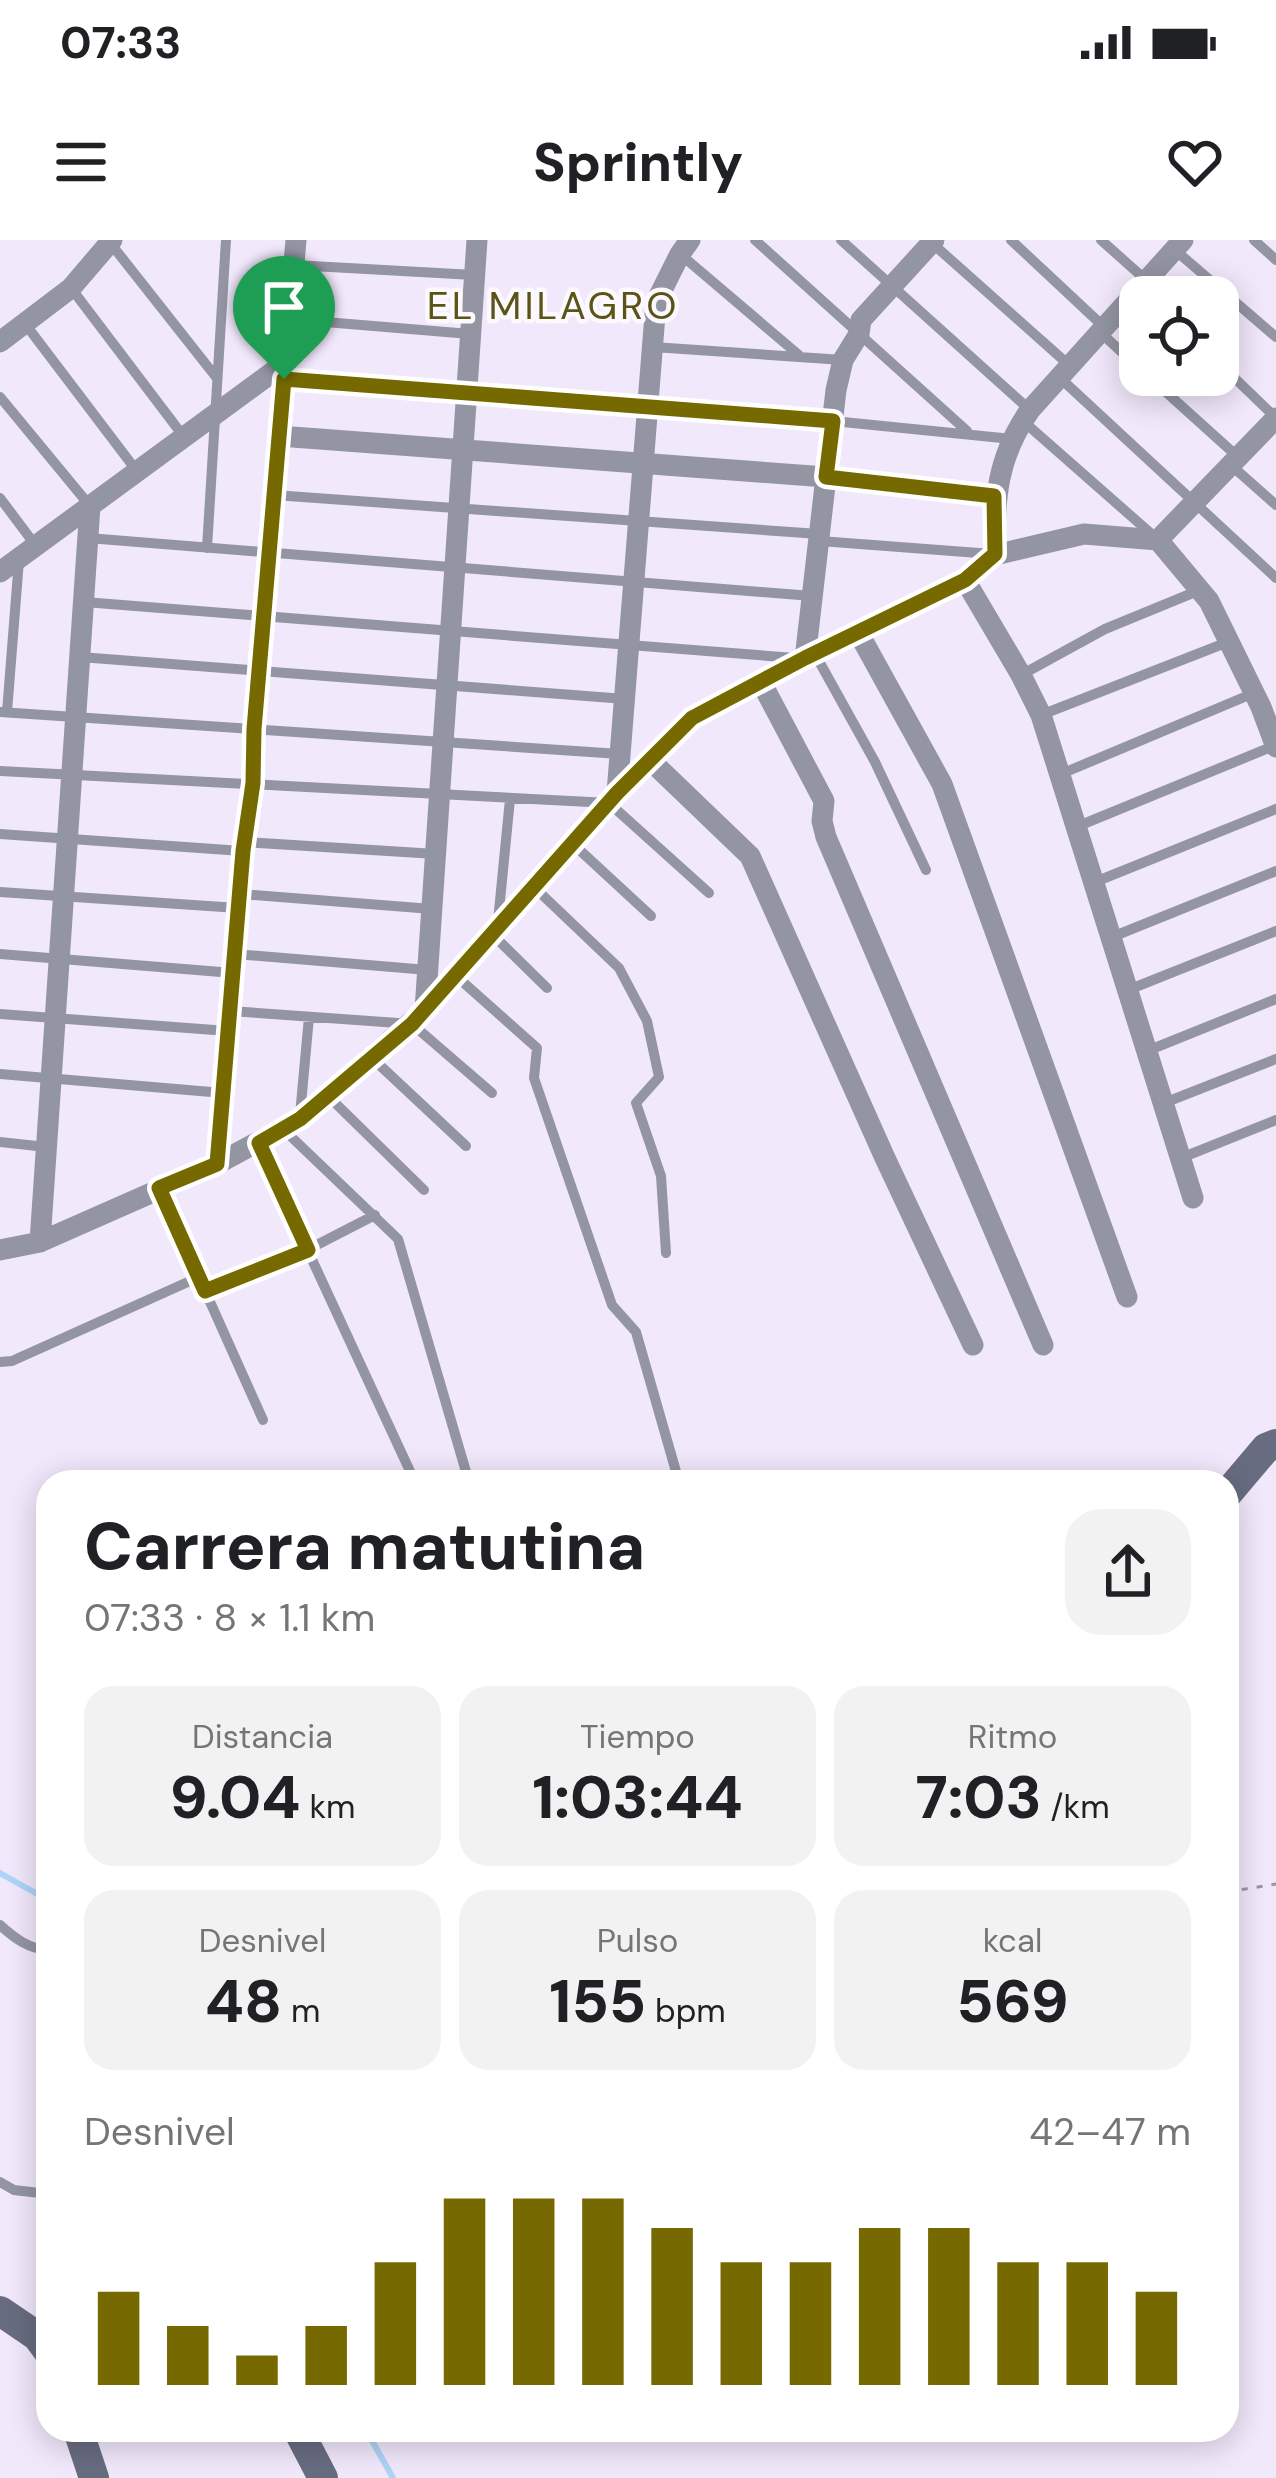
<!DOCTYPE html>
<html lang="es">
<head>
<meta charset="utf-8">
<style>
	body { margin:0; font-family:"DM Sans",sans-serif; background:#f2f2f2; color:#202124; height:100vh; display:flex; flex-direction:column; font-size:45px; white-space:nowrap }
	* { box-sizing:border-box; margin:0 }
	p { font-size:39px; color:#757577 }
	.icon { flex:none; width:66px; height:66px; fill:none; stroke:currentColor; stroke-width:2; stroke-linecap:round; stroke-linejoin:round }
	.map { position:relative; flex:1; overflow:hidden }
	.side { position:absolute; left:36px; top:1230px; width:1203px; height:972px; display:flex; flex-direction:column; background:#fff; border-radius:36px; box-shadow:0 6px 30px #0003 }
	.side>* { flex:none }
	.fabs { position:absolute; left:1119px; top:36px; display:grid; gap:24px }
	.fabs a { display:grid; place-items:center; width:120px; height:120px; border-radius:24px; background:#fff; box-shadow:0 6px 30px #0003; font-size:60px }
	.pin { position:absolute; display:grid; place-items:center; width:102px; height:102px; color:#fff; margin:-123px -51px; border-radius:50% 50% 50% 0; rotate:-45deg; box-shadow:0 0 12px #0007 }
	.pin .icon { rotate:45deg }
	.round { display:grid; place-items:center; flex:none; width:126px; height:126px; border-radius:36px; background:#f2f2f2 }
	.headline { display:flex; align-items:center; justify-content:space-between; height:204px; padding:0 48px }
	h1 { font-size:66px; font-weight:800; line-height:90px }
	.metrics { display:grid; grid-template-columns:repeat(3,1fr); gap:18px; height:204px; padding:12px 48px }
	.metrics div { display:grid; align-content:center; border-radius:30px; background:#f2f2f2; text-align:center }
	.metrics b { font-size:60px; font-weight:800 }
	.metrics small { font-size:33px; font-weight:400 }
	.metrics p { font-size:33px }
	.chart { height:336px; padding:24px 48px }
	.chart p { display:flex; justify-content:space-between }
	.chart svg { width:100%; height:216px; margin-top:12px; stroke:#756900; stroke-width:6 }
	.status { display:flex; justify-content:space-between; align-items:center; height:84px; padding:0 60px; background:#fff; direction:ltr }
	.status svg { height:33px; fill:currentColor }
	header { display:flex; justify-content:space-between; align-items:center; height:156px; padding:0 48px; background:#fff; font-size:54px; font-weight:800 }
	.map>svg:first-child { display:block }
</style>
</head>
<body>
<div class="status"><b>07:33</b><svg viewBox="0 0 49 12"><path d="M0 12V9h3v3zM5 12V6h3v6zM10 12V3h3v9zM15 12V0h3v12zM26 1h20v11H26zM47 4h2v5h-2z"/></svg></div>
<header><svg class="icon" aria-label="menu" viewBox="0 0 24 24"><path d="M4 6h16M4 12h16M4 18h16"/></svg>Sprintly<svg class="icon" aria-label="heart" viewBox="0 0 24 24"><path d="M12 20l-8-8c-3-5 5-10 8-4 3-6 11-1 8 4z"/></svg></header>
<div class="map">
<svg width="1276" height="2238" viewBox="0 0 1276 2238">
	<rect width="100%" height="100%" fill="#f1e8fb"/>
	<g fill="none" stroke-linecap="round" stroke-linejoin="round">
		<!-- stream -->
		<path stroke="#aed4f7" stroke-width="6" d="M 0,1633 L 48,1660
			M 366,2190 L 393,2238"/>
		<!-- path -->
		<path stroke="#9b94a4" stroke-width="3" stroke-dasharray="6 9" stroke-linecap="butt" d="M 1227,1652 L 1276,1644"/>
		<!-- lane -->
		<path stroke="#9395a3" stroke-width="10" d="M 755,0 L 967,191
			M 841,0 L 1030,170
			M 1011,0 L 1104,87
			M 1101,0 L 1147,41
			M 1254,0 L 1276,20
			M 111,4 L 216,137
			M 933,4 L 1069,125
			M 1175,10 L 1276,97
			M 680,14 L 800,116
			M 294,25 L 474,35
			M 71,48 L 184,197
			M 289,79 L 470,94
			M 26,85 L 136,230
			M 1100,92 L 1140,129
			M 653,107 L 843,120
			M 1218,122 L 1276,178
			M 1147,135 L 1238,217
			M 1059,137 L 1276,338
			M 285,139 L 833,181 L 1012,199
			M 0,157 L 90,266
			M 1023,181 L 1156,298
			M 1232,226 L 1276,265
			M 826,237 L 995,257
			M 274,255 L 819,294
			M 0,258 L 36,306
			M 88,298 L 812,356
			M 820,301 L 992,314
			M 207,308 L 226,0
			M 84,362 L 795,418
			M 815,414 L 875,522 L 926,630
			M 80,417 L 625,459
			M 1021,435 L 1105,389 L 1200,350
			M 0,472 L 620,514
			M 7,472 L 19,320
			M 1041,475 L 1228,402
			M 0,531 L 609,563 L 709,653
			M 1061,534 L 1254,453
			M 1076,587 L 1276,505
			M 0,594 L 242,611
			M 244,602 L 436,614
			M 573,604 L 651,676
			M 1095,642 L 1276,569
			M 535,648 L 619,728 L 647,781 L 659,837 L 636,863 L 661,936 L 666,1013
			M 0,652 L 238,668
			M 240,654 L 432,669
			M 498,681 L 510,559
			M 493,695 L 547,748
			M 1112,697 L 1276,631
			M 0,714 L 233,733
			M 235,714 L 428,730
			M 456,736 L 537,808 L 534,838 L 612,1065 L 636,1092 L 679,1242
			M 1128,750 L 1276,691
			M 230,771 L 412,784 L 492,853
			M 0,774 L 228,791
			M 1147,811 L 1276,759
			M 372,818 L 466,906
			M 0,834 L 223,853
			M 328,856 L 424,950
			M 1164,863 L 1276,819
			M 300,875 L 309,777
			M 283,889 L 398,999 L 469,1242
			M 0,902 L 46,907
			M 258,903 L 415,1242
			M 1181,918 L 1276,880
			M 159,948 L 263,1180
			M 205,1051 L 307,1010 L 375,975
			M 0,1122 L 12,1121 L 199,1037
			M 0,1685 C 14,1698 29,1709 48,1710
			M 48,1765 L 48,1768
			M 0,1942 L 14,1950 L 48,1954"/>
		<!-- street -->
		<path stroke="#9395a3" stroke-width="21" d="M 0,102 L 71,48 L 112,0
			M 279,196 L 826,237
			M 1158,300 L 1276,178
			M 995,315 C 995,257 996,219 1030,170 L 1183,0
			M 0,332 L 285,123
			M 965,340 L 1021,435 L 1041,475 L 1193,958
			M 858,392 L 942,544 L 1127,1057
			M 805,419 L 836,150 L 843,120 L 859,94 L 861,80 L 934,0
			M 761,442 L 824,561 L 822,581 L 826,597 L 1043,1105
			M 651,521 L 750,616 L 885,918 L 973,1105
			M 617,553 L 656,62 L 680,14 L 690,0
			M 425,770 L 477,0
			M 217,924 L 243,611 L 253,543 L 254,489 L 296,0
			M 40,1002 L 90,266
			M 0,1010 L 40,1002 L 217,924 L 300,879 L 425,770 L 617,553 L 693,478 L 805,419 L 965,340 L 995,315 L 1084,294 L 1158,300 L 1209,361 L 1261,467 L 1276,507"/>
		<!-- secondary -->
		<path stroke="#686c80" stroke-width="30" d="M 1227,1254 L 1266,1208 L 1276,1204
			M 0,2071 L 37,2096 L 48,2111
			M 78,2190 L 94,2238
			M 298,2190 L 323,2238"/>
	</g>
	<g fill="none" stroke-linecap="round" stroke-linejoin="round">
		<defs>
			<path id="route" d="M 284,139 L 833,181 L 826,237 L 994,256 L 995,314 L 965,340 L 805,418 L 692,478 L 617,553 L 412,784 L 300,879 L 259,903 L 308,1010 L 205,1051 L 159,948 L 217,924 L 243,611 L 253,543 L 254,489 Z"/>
		</defs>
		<!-- route casing -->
		<use href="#route" stroke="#fff" stroke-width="24"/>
		<!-- route -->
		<use href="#route" stroke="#756900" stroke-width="15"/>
	</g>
	<g text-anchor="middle" stroke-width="9" stroke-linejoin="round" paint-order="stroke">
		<!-- neighbourhood labels -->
		<g font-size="39" letter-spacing="3" fill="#5c5316" stroke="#fbf8fe">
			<text x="553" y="79">EL MILAGRO</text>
		</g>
	</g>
</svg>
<div class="fabs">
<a><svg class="icon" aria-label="locate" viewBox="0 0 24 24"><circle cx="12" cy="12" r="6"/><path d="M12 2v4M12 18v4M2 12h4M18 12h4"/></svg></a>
</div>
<div class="pin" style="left:284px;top:139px;background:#1e9e55"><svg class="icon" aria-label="arrive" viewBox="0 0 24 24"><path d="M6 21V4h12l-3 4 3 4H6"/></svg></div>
<section class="side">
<div class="headline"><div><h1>Carrera matutina</h1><p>07:33 · 8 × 1.1 km</p></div><a class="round"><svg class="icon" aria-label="share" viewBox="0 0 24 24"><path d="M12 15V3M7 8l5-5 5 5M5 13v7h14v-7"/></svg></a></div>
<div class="metrics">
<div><p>Distancia</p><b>9.04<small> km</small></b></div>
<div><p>Tiempo</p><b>1:03:44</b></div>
<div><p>Ritmo</p><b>7:03<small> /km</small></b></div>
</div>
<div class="metrics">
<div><p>Desnivel</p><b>48<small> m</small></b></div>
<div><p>Pulso</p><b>155<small> bpm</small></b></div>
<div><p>kcal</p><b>569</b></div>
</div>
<div class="chart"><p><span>Desnivel</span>42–47 m</p>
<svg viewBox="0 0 160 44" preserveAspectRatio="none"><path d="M5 44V25M15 44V32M25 44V38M35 44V32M45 44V19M55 44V6M65 44V6M75 44V6M85 44V12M95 44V19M105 44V19M115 44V12M125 44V12M135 44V19M145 44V19M155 44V25"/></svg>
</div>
</section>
</div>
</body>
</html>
